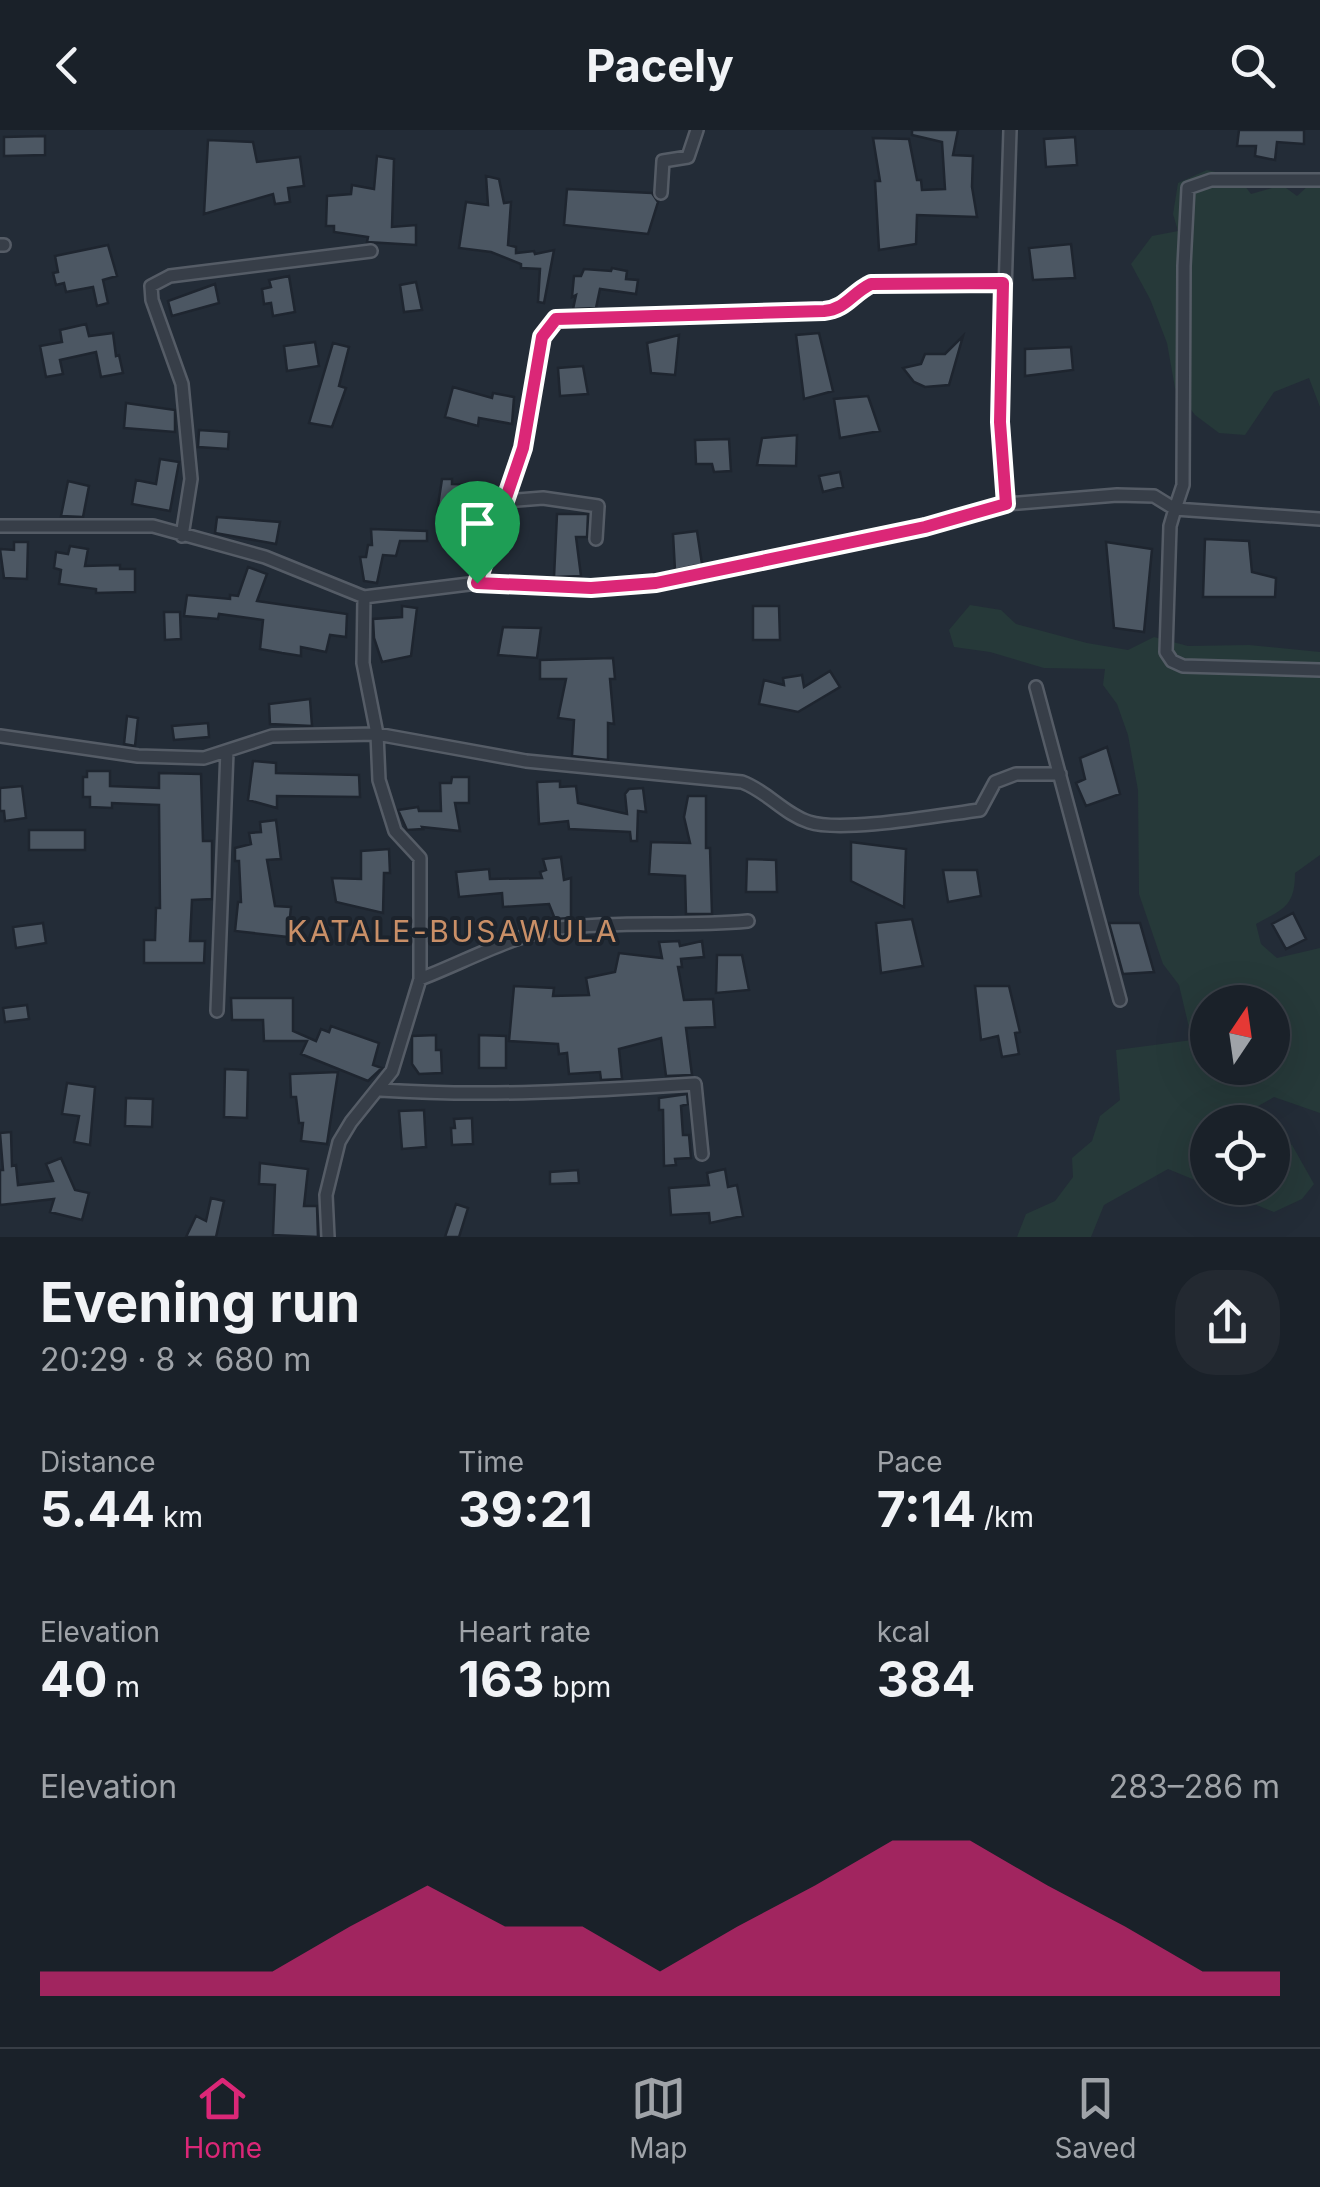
<!DOCTYPE html>
<html lang="en">
<head>
<meta charset="utf-8">
<style>
	body { margin:0; font-family:Inter,sans-serif; background:#232931; color:#f1f3f6; height:100vh; display:flex; flex-direction:column; font-size:38px; white-space:nowrap }
	* { box-sizing:border-box; margin:0 }
	p { font-size:32px; color:#9fa3a8 }
	.icon { flex:none; width:55px; height:55px; fill:none; stroke:currentColor; stroke-width:2; stroke-linecap:round; stroke-linejoin:round }
	.map { position:relative; height:1107px; overflow:hidden }
	.sheet { display:flex; flex-direction:column; background:#1a2129; flex:1 }
	.sheet>* { flex:none }
	.needle { width:65px; rotate:13deg }
	.fabs { position:absolute; left:1190px; top:855px; display:grid; gap:20px }
	.fabs a { display:grid; place-items:center; width:100px; height:100px; border-radius:50%; background:#1a2129; box-shadow:0 10px 40px #0002,0 0 0 2px #383e46; font-size:50px }
	.pin { position:absolute; display:grid; place-items:center; width:85px; height:85px; color:#fff; margin:-102px -42px; border-radius:50% 50% 50% 0; rotate:-45deg; box-shadow:0 0 10px #0007 }
	.pin .icon { rotate:45deg }
	.round { display:grid; place-items:center; flex:none; width:105px; height:105px; border-radius:40px; background:#232931 }
	.overview { display:flex; align-items:center; justify-content:space-between; height:170px; padding:0 40px }
	h1 { font-size:55px; font-weight:700; line-height:75px }
	.figures { display:grid; grid-template-columns:repeat(3,1fr); gap:15px; height:170px; padding:10px 40px }
	.figures div { display:grid; align-content:center }
	.figures b { font-size:50px; font-weight:700 }
	.figures small { font-size:28px; font-weight:400 }
	.figures p { font-size:28px }
	.chart { height:280px; padding:20px 40px }
	.chart p { display:flex; justify-content:space-between }
	.chart svg { width:100%; height:180px; margin-top:10px; fill:#db2777; opacity:.7 }
	header { display:flex; justify-content:space-between; align-items:center; height:130px; padding:0 40px; background:#1a2129; font-size:45px; font-weight:700 }
	.tabs { display:flex; justify-content:space-around; align-items:center; height:140px; border-top:2px solid #383e46; background:#1a2129; font-size:28px; color:#9fa3a8 }
	.tabs a { display:grid; justify-items:center; gap:5px }
	.tabs .selected { color:#db2777 }
	.map>svg:first-child { display:block }
</style>
</head>
<body>
<header><svg class="icon" aria-label="back" viewBox="0 0 24 24"><path d="M15 5l-7 7 7 7"/></svg>Pacely<svg class="icon" aria-label="search" viewBox="0 0 24 24"><circle cx="10" cy="10" r="6"/><path d="M15 15l6 6"/></svg></header>
<div class="map">
<svg width="1320" height="1107" viewBox="0 0 1320 1107">
	<rect width="100%" height="100%" fill="#232c37"/>
	<!-- green -->
	<path fill="#263939" fill-rule="evenodd" d="M 1207,40 L 1238,47 L 1251,64 L 1282,55 L 1297,66 L 1320,45 L 1320,277 L 1309,248 L 1274,262 L 1245,305 L 1219,303 L 1195,285 L 1175,258 L 1167,213 L 1150,169 L 1131,134 L 1152,106 L 1178,101 L 1173,84 L 1178,53 Z
		M 970,475 L 1001,480 L 1016,494 L 1087,513 L 1128,520 L 1154,507 L 1188,516 L 1249,515 L 1320,522 L 1320,725 L 1295,743 C 1295,777 1283,779 1256,794 L 1261,814 L 1277,828 L 1320,818 L 1320,983 L 1274,967 L 1253,979 L 1253,992 L 1208,992 L 1207,1055 L 1168,1039 L 1104,1075 L 1091,1107 L 1017,1107 L 1026,1084 L 1055,1071 L 1073,1047 L 1072,1028 L 1092,1011 L 1100,986 L 1120,970 L 1116,920 L 1192,910 L 1179,855 L 1163,834 L 1139,764 L 1138,660 L 1128,605 L 1117,574 L 1103,555 L 1105,539 L 1044,538 L 990,522 L 954,517 L 949,500 ZM 1208,872 L 1272,872 L 1272,938 L 1208,938 Z
		M 1273,1001 L 1292,1015 L 1314,1054 L 1302,1069 L 1274,1082 L 1214,1058 L 1272,1058 Z"/>
	<!-- building -->
	<path fill="#4c5763" stroke="#1e252f" stroke-width="2.5" d="M 912,0 L 958,0 L 953,25 L 973,26 L 972,57 L 977,87 L 917,85 L 916,114 L 879,120 L 875,51 L 880,51 L 873,8 L 909,9 L 917,50 L 921,50 L 922,60 L 945,59 L 942,12 L 912,5 Z
		M 1239,0 L 1304,0 L 1304,14 L 1277,12 L 1275,30 L 1255,26 L 1256,16 L 1237,16 Z
		M 45,6 L 45,25 L 4,26 L 4,7 Z
		M 1075,7 L 1077,35 L 1046,37 L 1044,9 Z
		M 208,10 L 253,12 L 257,32 L 300,27 L 304,56 L 288,58 L 290,72 L 275,74 L 273,64 L 204,84 Z
		M 377,26 L 394,29 L 392,97 L 416,95 L 416,115 L 367,112 L 368,107 L 334,102 L 334,96 L 326,96 L 327,66 L 351,64 L 352,55 L 374,59 Z
		M 486,46 L 499,49 L 504,73 L 511,72 L 508,115 L 516,117 L 516,123 L 534,121 L 535,124 L 554,120 L 544,173 L 538,172 L 540,139 L 521,138 L 521,134 L 491,122 L 459,118 L 466,72 L 488,75 Z
		M 567,59 L 652,63 L 658,72 L 648,104 L 564,95 Z
		M 1071,114 L 1075,148 L 1033,150 L 1029,118 Z
		M 108,115 L 117,146 L 103,150 L 108,173 L 97,176 L 93,157 L 66,162 L 64,153 L 56,155 L 53,143 L 58,142 L 55,126 Z
		M 612,138 L 627,141 L 626,149 L 638,150 L 636,164 L 600,159 L 596,178 L 573,179 L 576,165 L 572,167 L 574,146 L 581,146 L 584,139 L 611,141 Z
		M 289,146 L 295,182 L 273,186 L 271,173 L 264,174 L 262,159 L 271,157 L 269,150 Z
		M 416,152 L 422,180 L 404,182 L 400,155 Z
		M 215,154 L 219,173 L 172,186 L 168,171 Z
		M 86,194 L 89,206 L 113,203 L 116,226 L 119,225 L 123,243 L 101,247 L 96,222 L 60,230 L 63,244 L 46,247 L 40,216 L 62,212 L 60,200 Z
		M 819,203 L 833,261 L 804,269 L 796,205 Z
		M 679,205 L 675,245 L 651,243 L 647,213 Z
		M 963,206 L 949,255 L 925,257 L 914,252 L 903,238 L 921,234 L 925,224 L 945,224 Z
		M 315,212 L 319,236 L 287,241 L 284,216 Z
		M 333,213 L 349,217 L 339,256 L 346,258 L 332,297 L 309,293 Z
		M 1071,217 L 1073,240 L 1025,246 L 1025,219 Z
		M 583,236 L 588,264 L 560,266 L 558,238 Z
		M 453,257 L 492,268 L 493,263 L 514,267 L 512,294 L 479,288 L 478,296 L 445,287 Z
		M 868,266 L 880,301 L 840,308 L 834,269 Z
		M 126,273 L 175,280 L 175,302 L 124,298 Z
		M 199,300 L 229,302 L 228,319 L 198,317 Z
		M 797,305 L 796,336 L 757,335 L 762,308 Z
		M 729,309 L 731,341 L 714,342 L 712,334 L 696,334 L 695,310 Z
		M 160,329 L 179,332 L 170,381 L 132,374 L 136,350 L 156,354 Z
		M 840,342 L 843,357 L 823,362 L 819,346 Z
		M 442,349 L 452,349 L 452,354 L 488,355 L 485,384 L 474,383 L 471,393 L 458,390 L 459,381 L 437,382 Z
		M 68,351 L 89,356 L 83,387 L 61,386 Z
		M 557,384 L 588,384 L 587,407 L 576,407 L 581,446 L 554,447 Z
		M 217,387 L 280,392 L 276,414 L 215,403 Z
		M 371,399 L 427,401 L 427,411 L 400,411 L 396,426 L 383,425 L 377,453 L 364,451 L 360,427 L 366,427 L 368,415 L 372,415 Z
		M 697,401 L 702,434 L 675,440 L 673,404 Z
		M 1205,409 L 1249,411 L 1252,442 L 1276,448 L 1275,467 L 1203,467 Z
		M 14,412 L 28,412 L 27,449 L 4,448 L 0,419 L 14,420 Z
		M 1106,412 L 1152,419 L 1144,502 L 1114,498 Z
		M 70,416 L 88,419 L 85,436 L 120,435 L 120,439 L 135,439 L 135,462 L 96,463 L 96,459 L 59,454 L 61,440 L 54,438 L 56,422 L 68,424 Z
		M 248,437 L 267,444 L 257,471 L 347,484 L 346,507 L 330,505 L 326,522 L 301,517 L 301,526 L 282,523 L 260,519 L 263,490 L 219,484 L 218,489 L 184,486 L 187,465 L 230,469 L 230,465 L 238,466 Z
		M 402,476 L 417,478 L 411,526 L 382,532 L 374,508 L 373,489 L 402,487 Z
		M 753,476 L 779,476 L 780,510 L 753,510 Z
		M 164,482 L 180,482 L 181,509 L 165,510 Z
		M 503,497 L 541,498 L 537,528 L 498,525 Z
		M 613,528 L 615,549 L 610,549 L 614,594 L 608,593 L 608,630 L 572,626 L 574,590 L 558,588 L 566,549 L 540,549 L 540,530 Z
		M 830,541 L 840,557 L 798,582 L 759,574 L 764,550 L 784,555 L 783,548 L 802,545 L 804,557 Z
		M 310,569 L 312,596 L 270,594 L 269,574 Z
		M 127,586 L 138,588 L 135,616 L 124,614 Z
		M 208,593 L 209,607 L 174,610 L 172,596 Z
		M 1107,617 L 1120,664 L 1086,676 L 1076,653 L 1085,649 L 1080,628 Z
		M 253,631 L 276,633 L 276,643 L 359,645 L 360,667 L 277,666 L 277,678 L 248,670 Z
		M 87,641 L 110,641 L 110,656 L 159,658 L 159,643 L 201,644 L 203,711 L 212,711 L 212,769 L 192,770 L 190,811 L 205,811 L 204,833 L 144,833 L 144,810 L 155,810 L 156,778 L 160,778 L 159,675 L 112,673 L 112,678 L 90,677 L 90,667 L 83,667 L 83,647 L 87,647 Z
		M 452,647 L 469,647 L 469,673 L 455,673 L 460,701 L 422,697 L 423,699 L 407,700 L 398,680 L 418,677 L 419,681 L 441,681 L 440,653 L 451,653 Z
		M 560,651 L 560,657 L 576,656 L 578,673 L 627,684 L 625,664 L 629,659 L 643,658 L 646,682 L 638,681 L 637,711 L 631,711 L 630,702 L 569,699 L 568,691 L 539,694 L 537,652 Z
		M 22,656 L 26,688 L 5,691 L 4,681 L 0,681 L 0,658 Z
		M 688,666 L 706,666 L 706,718 L 710,718 L 712,784 L 686,784 L 685,746 L 649,744 L 651,712 L 690,713 L 684,687 Z
		M 276,690 L 281,729 L 267,730 L 275,776 L 291,777 L 288,807 L 235,801 L 238,772 L 241,772 L 239,731 L 235,731 L 235,718 L 251,714 L 249,703 L 261,702 L 260,692 Z
		M 29,700 L 85,700 L 85,720 L 29,720 Z
		M 851,712 L 906,719 L 904,777 L 851,751 Z
		M 389,719 L 390,743 L 384,743 L 383,783 L 336,772 L 332,748 L 361,749 L 361,721 Z
		M 561,727 L 564,750 L 571,748 L 571,788 L 555,789 L 549,774 L 503,777 L 502,763 L 459,767 L 456,742 L 489,739 L 490,749 L 542,748 L 540,742 L 546,740 L 543,729 Z
		M 747,729 L 776,730 L 777,762 L 746,762 Z
		M 943,740 L 977,740 L 981,766 L 948,772 Z
		M 1293,783 L 1306,809 L 1286,819 L 1272,794 Z
		M 912,789 L 923,836 L 881,843 L 876,793 Z
		M 43,793 L 46,813 L 16,818 L 13,797 Z
		M 1109,793 L 1140,793 L 1154,842 L 1123,844 Z
		M 679,811 L 680,816 L 702,811 L 704,827 L 681,829 L 682,837 L 678,837 L 684,870 L 713,869 L 715,897 L 686,898 L 692,945 L 666,946 L 661,908 L 619,919 L 622,949 L 601,950 L 600,942 L 569,944 L 567,923 L 559,924 L 558,914 L 509,911 L 514,856 L 554,858 L 553,866 L 589,865 L 586,848 L 615,842 L 619,823 L 662,828 L 659,812 Z
		M 717,825 L 742,825 L 749,860 L 716,863 Z
		M 975,856 L 1009,856 L 1020,902 L 1015,903 L 1019,924 L 1002,927 L 998,906 L 981,910 Z
		M 231,868 L 293,868 L 293,901 L 316,911 L 321,899 L 329,902 L 331,896 L 379,913 L 373,935 L 382,938 L 368,951 L 301,924 L 307,911 L 264,911 L 263,890 L 232,890 Z
		M 27,875 L 29,889 L 5,892 L 3,878 Z
		M 436,905 L 436,920 L 441,920 L 442,943 L 419,944 L 412,934 L 412,906 Z
		M 479,905 L 506,906 L 506,938 L 479,938 Z
		M 225,939 L 248,940 L 247,988 L 224,987 Z
		M 338,942 L 327,1014 L 301,1011 L 303,993 L 299,993 L 296,967 L 291,967 L 290,944 Z
		M 67,953 L 95,957 L 90,1015 L 74,1012 L 79,986 L 62,984 Z
		M 687,964 L 688,974 L 681,976 L 683,1005 L 689,1005 L 691,1028 L 675,1029 L 676,1035 L 664,1036 L 663,980 L 659,980 L 659,968 Z
		M 126,968 L 153,969 L 152,997 L 125,996 Z
		M 424,980 L 426,1017 L 402,1019 L 399,981 Z
		M 472,988 L 473,1014 L 452,1015 L 451,998 L 455,998 L 454,989 Z
		M 11,1002 L 12,1036 L 16,1035 L 18,1055 L 53,1051 L 46,1034 L 61,1028 L 75,1060 L 89,1063 L 82,1090 L 50,1082 L 54,1069 L 0,1075 L 0,1040 L 3,1040 L 0,1003 Z
		M 260,1033 L 308,1039 L 304,1076 L 317,1076 L 318,1107 L 273,1105 L 275,1055 L 259,1054 Z
		M 725,1039 L 728,1057 L 737,1055 L 743,1086 L 710,1093 L 709,1083 L 671,1085 L 669,1058 L 709,1055 L 707,1043 Z
		M 578,1040 L 579,1053 L 550,1054 L 550,1042 Z
		M 211,1068 L 224,1071 L 216,1107 L 186,1107 L 196,1086 L 206,1091 Z
		M 456,1074 L 468,1078 L 459,1107 L 445,1107 Z"/>
	<g fill="none" stroke-linecap="round" stroke-linejoin="round">
		<defs>
			<path id="minor" d="M 661,63 L 663,31 L 688,27 L 697,0
				M 0,115 L 4,115
				M 505,371 L 543,368 L 598,376 L 596,409
				M 1006,374 L 1001,292 L 1010,0
				M 1320,389 L 1175,379 L 1170,396 L 1166,522 L 1172,531 L 1183,536 L 1320,540
				M 0,396 L 153,396 L 265,427 L 364,467 L 477,453 L 591,458 L 656,453 L 925,397 L 1006,374 L 1117,365 L 1154,366 L 1175,379 L 1183,355 L 1184,136 L 1188,58 L 1211,50 L 1320,50
				M 182,406 L 191,349 L 182,254 L 152,170 L 151,156 L 170,146 L 371,121
				M 477,453 L 523,318 L 542,207 L 556,189 L 824,181 C 846,179 852,163 871,154 L 1003,153
				M 364,467 L 363,533 L 377,604 L 379,650 L 395,701 L 420,728 L 420,849
				M 1036,557 L 1120,870
				M 0,606 L 138,626 L 204,628 L 272,606 L 377,604 L 526,631 L 742,652 C 767,661 784,684 809,692 C 842,703 941,685 980,680 L 995,652 L 1016,644 L 1060,644
				M 217,881 L 227,621
				M 380,960 C 487,967 588,961 695,954 L 702,1024
				M 328,1107 L 326,1065 L 339,1012 L 351,992 L 392,941 L 420,849 C 460,834 519,802 560,798 C 622,791 685,797 748,791"/>
		</defs>
		<!-- minor casing -->
		<use href="#minor" stroke="#555c66" stroke-width="16"/>
		<!-- minor -->
		<use href="#minor" stroke="#373e48" stroke-width="11"/>
	</g>
	<g fill="none" stroke-linecap="round" stroke-linejoin="round">
		<defs>
			<path id="route" d="M 1003,153 L 1000,292 L 1006,374 L 925,397 L 656,453 L 591,458 L 477,453 L 523,318 L 542,207 L 556,189 L 824,181 C 846,179 852,163 871,154 Z"/>
		</defs>
		<!-- route casing -->
		<use href="#route" stroke="#fff" stroke-width="20"/>
		<!-- route -->
		<use href="#route" stroke="#db2777" stroke-width="12"/>
	</g>
	<g text-anchor="middle" stroke-width="8" stroke-linejoin="round" paint-order="stroke">
		<!-- quarter labels -->
		<g font-size="30" letter-spacing="2.5" fill="#c98f67" stroke="#1c232c">
			<text x="453" y="812">KATALE-BUSAWULA</text>
		</g>
	</g>
</svg>
<div class="fabs">
<a><svg class="needle" viewBox="-14 -14 28 28"><path d="M0-13l5 13h-10z" fill="#e53935"/><path d="M0 13l5-13h-10z" fill="#9fa3a8"/></svg></a>
<a><svg class="icon" aria-label="locate" viewBox="0 0 24 24"><circle cx="12" cy="12" r="6"/><path d="M12 2v4M12 18v4M2 12h4M18 12h4"/></svg></a>
</div>
<div class="pin" style="left:477px;top:453px;background:#1e9e55"><svg class="icon" aria-label="arrive" viewBox="0 0 24 24"><path d="M6 21V4h12l-3 4 3 4H6"/></svg></div>
</div>
<section class="sheet">
<div class="overview"><div><h1>Evening run</h1><p>20:29 · 8 × 680 m</p></div><a class="round"><svg class="icon" aria-label="share" viewBox="0 0 24 24"><path d="M12 15V3M7 8l5-5 5 5M5 13v7h14v-7"/></svg></a></div>
<div class="figures">
<div><p>Distance</p><b>5.44<small> km</small></b></div>
<div><p>Time</p><b>39:21</b></div>
<div><p>Pace</p><b>7:14<small> /km</small></b></div>
</div>
<div class="figures">
<div><p>Elevation</p><b>40<small> m</small></b></div>
<div><p>Heart rate</p><b>163<small> bpm</small></b></div>
<div><p>kcal</p><b>384</b></div>
</div>
<div class="chart"><p><span>Elevation</span>283–286 m</p>
<svg viewBox="0 0 160 44" preserveAspectRatio="none"><path d="M0 44V38L10 38L20 38L30 38L40 27L50 17L60 27L70 27L80 38L90 27L100 17L110 6L120 6L130 17L140 27L150 38L160 38V44z"/></svg>
</div>
</section>
<nav class="tabs">
<a class="selected"><svg class="icon" aria-label="home" viewBox="0 0 24 24"><path d="M3 11l9-7 9 7M6 9v11h12V9"/></svg>Home</a>
<a><svg class="icon" aria-label="map" viewBox="0 0 24 24"><path d="M3 6l6-2 6 2 6-2v14l-6 2-6-2-6 2zM9 4v14M15 6v14"/></svg>Map</a>
<a><svg class="icon" aria-label="saved" viewBox="0 0 24 24"><path d="M7 4h10v16l-5-4-5 4z"/></svg>Saved</a>
</nav>
</body>
</html>
